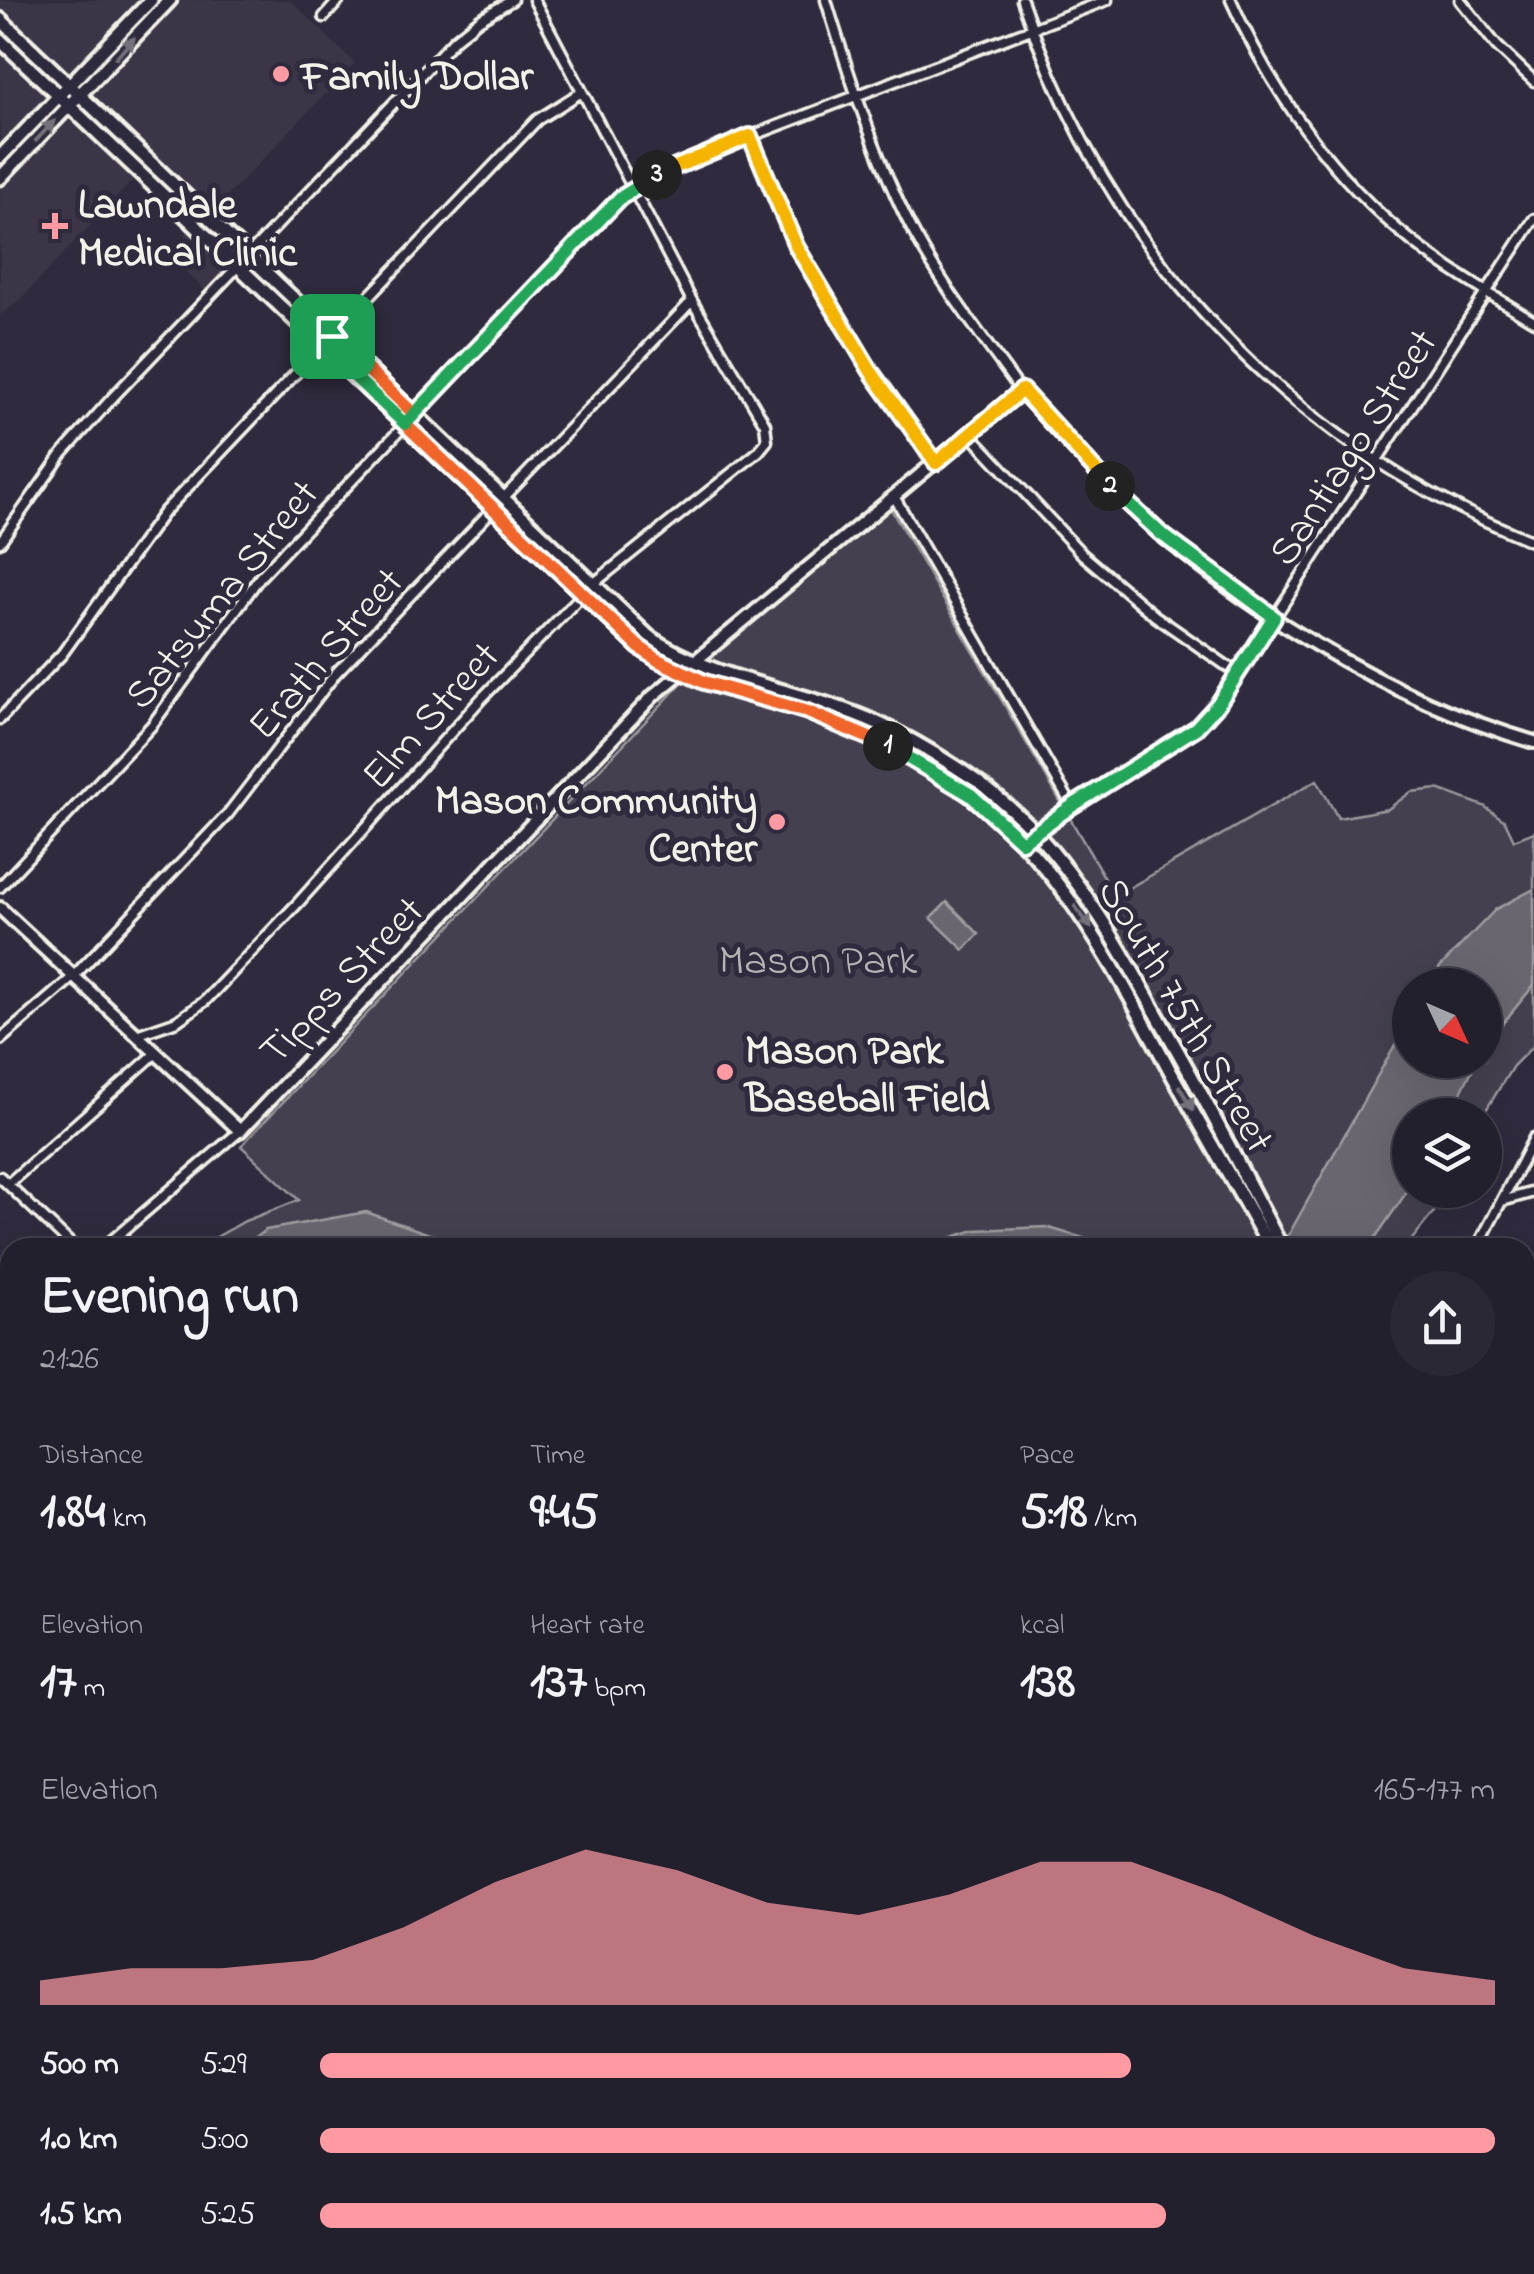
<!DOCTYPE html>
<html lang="en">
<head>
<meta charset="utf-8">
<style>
	body { margin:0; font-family:"Indie Flower",sans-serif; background:#2b2836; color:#f1f3f6; height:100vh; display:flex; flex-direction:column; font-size:38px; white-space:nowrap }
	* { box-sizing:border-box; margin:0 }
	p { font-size:32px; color:#a3a3aa }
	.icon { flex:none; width:55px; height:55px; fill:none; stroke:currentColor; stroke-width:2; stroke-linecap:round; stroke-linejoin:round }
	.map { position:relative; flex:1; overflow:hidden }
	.drawer { position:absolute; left:0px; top:1238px; width:1535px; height:1038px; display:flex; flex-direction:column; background:#23202e; border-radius:30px 30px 0 0; box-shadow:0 10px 40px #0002,0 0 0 2px #403e4a }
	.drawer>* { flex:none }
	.needle { width:65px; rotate:134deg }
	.fabs { position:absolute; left:1392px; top:968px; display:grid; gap:20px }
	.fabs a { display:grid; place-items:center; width:110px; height:110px; border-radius:50%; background:#23202e; box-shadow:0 10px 40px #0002,0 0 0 2px #403e4a; font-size:50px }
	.pin { position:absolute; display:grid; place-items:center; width:85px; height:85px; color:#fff; margin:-42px; border-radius:20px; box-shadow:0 5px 15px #0006 }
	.km { position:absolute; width:50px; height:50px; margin:-25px; border-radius:50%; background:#222; color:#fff; font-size:28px; line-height:50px; text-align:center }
	.round { display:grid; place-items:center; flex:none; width:105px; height:105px; border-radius:52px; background:#2b2836 }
	.head { display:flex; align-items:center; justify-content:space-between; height:170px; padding:0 40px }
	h1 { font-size:55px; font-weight:700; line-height:75px }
	.figures { display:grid; grid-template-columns:repeat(3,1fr); gap:15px; height:170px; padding:10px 40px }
	.figures div { display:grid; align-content:center }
	.figures b { font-size:50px; font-weight:700 }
	.figures small { font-size:28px; font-weight:400 }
	.figures p { font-size:28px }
	.chart { height:280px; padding:20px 40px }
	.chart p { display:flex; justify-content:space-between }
	.chart svg { width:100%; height:180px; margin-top:10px; fill:#ff9aa2; opacity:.7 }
	ul { padding:0 40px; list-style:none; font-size:32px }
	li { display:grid; grid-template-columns:160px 120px 1fr; align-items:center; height:75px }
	li i { height:25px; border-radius:12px; background:#ff9aa2 }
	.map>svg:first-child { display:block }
</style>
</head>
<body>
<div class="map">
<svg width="1534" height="2274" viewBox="0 0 1534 2274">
	<rect width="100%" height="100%" fill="#2f2a3d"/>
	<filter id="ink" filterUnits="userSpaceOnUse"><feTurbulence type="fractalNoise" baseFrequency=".01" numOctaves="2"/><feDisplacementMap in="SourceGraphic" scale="20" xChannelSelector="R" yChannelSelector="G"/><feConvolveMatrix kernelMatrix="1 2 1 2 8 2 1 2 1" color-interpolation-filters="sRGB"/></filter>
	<g filter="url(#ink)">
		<!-- built -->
		<path fill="#3b3647" d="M 0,0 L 142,0 L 68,74 L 0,12 Z
			M 178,0 L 290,0 L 355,63 L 210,214 L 89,95 Z
			M 0,48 L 48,95 L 0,149 Z
			M 71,117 L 136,177 L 19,301 L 0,315 L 0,187 L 65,118 Z
			M 189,230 L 226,266 L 224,274 L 207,292 L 167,254 Z"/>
		<!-- green -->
		<path fill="#454050" stroke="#9c989c" stroke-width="2.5" fill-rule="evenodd" d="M 891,509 L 1115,896 L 1317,780 L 1338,818 L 1388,809 L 1411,792 L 1438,789 L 1484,806 L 1505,821 L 1514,840 L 1534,832 L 1534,1045 L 1513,1066 L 1483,1115 L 1410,1115 L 1410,1190 L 1446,1190 L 1437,1208 L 1406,1247 L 308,1247 L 266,1230 L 242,1247 L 197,1248 L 245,1221 L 299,1200 L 241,1146 L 698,666 ZM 1410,985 L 1485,985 L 1485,1060 L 1410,1060 Z
			M 0,1267 L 10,1277 L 10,1374 L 0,1372 Z"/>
		<!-- water -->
		<path fill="#6a6670" stroke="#a19ea0" stroke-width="2.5" d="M 1534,889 L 1534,985 L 1485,1045 L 1485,985 L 1430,985 L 1440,967 L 1496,909 Z
			M 947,902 L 979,934 L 964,950 L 931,918 Z
			M 1410,1018 L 1410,1060 L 1477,1060 L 1450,1115 L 1410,1115 L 1410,1187 L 1369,1247 L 1269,1248 L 1289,1234 Z
			M 366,1212 L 432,1235 L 455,1247 L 242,1247 L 266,1230 Z
			M 1046,1227 L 1113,1247 L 922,1247 L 975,1230 Z"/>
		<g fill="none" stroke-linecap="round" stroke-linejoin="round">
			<defs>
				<path id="minor" d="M 534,0 L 692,301 L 765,424 L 767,441 L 758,452 L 593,584
					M 826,0 C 847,69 869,138 899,203 C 930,271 978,331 1021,391
					M 1022,0 C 1108,253 1286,442 1534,542
					M 1231,0 C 1271,91 1334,180 1413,242 C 1450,271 1493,296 1534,321
					M 1460,0 L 1497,46 L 1534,81
					M 324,17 L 339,0
					M 750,136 L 796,246 L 870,370 L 936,463
					M 970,434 L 1083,555 L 1155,616 L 1237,673
					M 895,498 L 1072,806
					M 0,542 L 63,453 L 114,396 L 455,39 L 480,19 L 512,0
					M 0,719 L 62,654 L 164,512 L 537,120 L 580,93
					M 1022,842 C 1051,820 1081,800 1112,781 C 1150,758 1189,738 1218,704 L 1534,219
					M 0,887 L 152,725 L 260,577 L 620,199 L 686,161 L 1107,0
					M 136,1035 L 177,1021 L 205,1001 L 298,903 L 481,699 L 583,594
					M 0,1040 L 73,977 L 227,815 L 336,673 L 692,301
					M 0,1177 L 75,1248
					M 8,1184 L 156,1053
					M 1502,1201 L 1534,1192
					M 103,1248 L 240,1131
					M 1477,1248 L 1534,1138
					M 1525,1353 L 1534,1350
					M 1525,1465 L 1534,1463
					M 1525,1578 L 1534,1576
					M 0,1738 L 10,1733
					M 1525,1744 L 1534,1742
					M 1525,1770 L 1534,1787
					M 1525,1841 L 1534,1836
					M 0,1886 L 10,1881
					M 0,2014 L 10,2009
					M 0,2143 L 10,2138
					M 662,2265 L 666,2274
					M 988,2265 L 993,2274
					M 1318,2265 L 1322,2274
					M 38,2274 L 55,2265
					M 327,2274 L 344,2265
					M 823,2274 L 841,2265"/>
				<path id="tertiary" d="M 0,908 L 240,1131 L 653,696 L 1021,391 C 1055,428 1089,466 1125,501 C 1233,605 1391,700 1534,742
					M 575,2274 L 592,2265"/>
				<path id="secondary" d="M 0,19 L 648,636 C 721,686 816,690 894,731 C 944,757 996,791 1035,832 C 1091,892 1128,963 1168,1034 C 1208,1104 1245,1176 1282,1248
					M 0,40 L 639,647 C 691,682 750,691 808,712 C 845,725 884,742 919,761 C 1047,835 1102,945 1169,1069 C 1202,1129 1237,1187 1270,1248
					M 0,157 L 151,0
					M 0,178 L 170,0
					M 1525,2010 L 1534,2028
					M 1525,2070 L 1534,2066
					M 1122,2274 L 1139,2265"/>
			</defs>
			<!-- minor casing -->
			<use href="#minor" stroke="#f4f1e8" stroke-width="15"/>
			<!-- tertiary casing -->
			<use href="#tertiary" stroke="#f4f1e8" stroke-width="18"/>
			<!-- secondary casing -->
			<use href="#secondary" stroke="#f4f1e8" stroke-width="19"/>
			<!-- minor -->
			<use href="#minor" stroke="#2f2a3d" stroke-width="8"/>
			<!-- tertiary -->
			<use href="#tertiary" stroke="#2f2a3d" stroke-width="10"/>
			<!-- secondary -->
			<use href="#secondary" stroke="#2f2a3d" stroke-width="11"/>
			<!-- rail -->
			<path stroke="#f4f1e8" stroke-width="2.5" d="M 0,1379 L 10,1382
				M 1525,1658 L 1534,1656"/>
		</g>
		<!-- one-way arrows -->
		<defs><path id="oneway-solid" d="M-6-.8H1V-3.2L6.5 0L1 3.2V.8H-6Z" transform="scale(2.5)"/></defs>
		<g fill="#747079">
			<use href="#oneway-solid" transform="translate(125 48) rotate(-47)"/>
			<use href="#oneway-solid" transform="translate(45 131) rotate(-47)"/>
			<use href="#oneway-solid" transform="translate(1083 917) rotate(53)"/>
			<use href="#oneway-solid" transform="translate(1186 1098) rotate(59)"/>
		</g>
	</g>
	<g fill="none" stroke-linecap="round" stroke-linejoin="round" filter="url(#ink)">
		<defs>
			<path id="split-1" d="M 332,336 L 414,414 L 405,424 L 639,647 L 658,660 L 704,682 L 808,712 L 888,746"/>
			<path id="split-2" d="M 888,746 L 971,795 L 1022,842 L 1072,806 L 1196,728 L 1218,704 L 1274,617 L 1160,533 L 1110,486"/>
			<path id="split-3" d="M 657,175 L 750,136 L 796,246 L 870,370 L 936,463 L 1022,390 L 1110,486"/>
			<path id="split-4" d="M 332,336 L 322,346 L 405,424 L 620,198 L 657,175"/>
		</defs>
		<!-- split-1 casing -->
		<use href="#split-1" stroke="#fff" stroke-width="20"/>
		<!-- split-2 casing -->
		<use href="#split-2" stroke="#fff" stroke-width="20"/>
		<!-- split-3 casing -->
		<use href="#split-3" stroke="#fff" stroke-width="20"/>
		<!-- split-4 casing -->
		<use href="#split-4" stroke="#fff" stroke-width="20"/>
		<!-- split-1 -->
		<use href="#split-1" stroke="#f0652b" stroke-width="12"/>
		<!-- split-2 -->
		<use href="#split-2" stroke="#22a559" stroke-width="12"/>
		<!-- split-3 -->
		<use href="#split-3" stroke="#f5b400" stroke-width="12"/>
		<!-- split-4 -->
		<use href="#split-4" stroke="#22a559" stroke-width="12"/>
	</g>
	<!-- markers -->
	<g fill="#ff9aa2" stroke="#2f2a3d" stroke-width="4">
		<circle cx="281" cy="74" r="10"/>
		<path d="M50 211h10v10h10v10h-10v10h-10v-10h-10v-10h10z"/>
		<circle cx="777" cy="822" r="10"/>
		<circle cx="725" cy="1072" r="10"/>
	</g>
	<g text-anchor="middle" stroke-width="10" stroke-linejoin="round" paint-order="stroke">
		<!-- poi labels -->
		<g font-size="42" font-weight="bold" fill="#f4f1e8" stroke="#2f2a3d" text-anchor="start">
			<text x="301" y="89">Family Dollar</text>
			<text x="78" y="217">Lawndale<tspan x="78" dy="48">Medical Clinic</tspan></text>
			<text x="757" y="813" text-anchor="end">Mason Community<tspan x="757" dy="48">Center</tspan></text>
			<text x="745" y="1063">Mason Park<tspan x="745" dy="48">Baseball Field</tspan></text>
		</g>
		<!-- street labels -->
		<g font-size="42" fill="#f4f1e8" stroke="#2f2a3d">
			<text transform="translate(1351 446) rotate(-57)" y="15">Santiago Street</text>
			<text transform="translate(220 593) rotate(-51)" y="15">Satsuma Street</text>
			<text transform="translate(324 652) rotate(-49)" y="15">Erath Street</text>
			<text transform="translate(429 714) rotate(-48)" y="15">Elm Street</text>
			<text transform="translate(340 979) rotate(-46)" y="15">Tipps Street</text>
			<text transform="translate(1188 1014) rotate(60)" y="15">South 75th Street</text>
		</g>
		<!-- park labels -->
		<g font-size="42" fill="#b7b3b3" stroke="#2f2a3d">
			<text x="818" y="973">Mason Park</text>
		</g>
	</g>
</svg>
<div class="fabs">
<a><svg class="needle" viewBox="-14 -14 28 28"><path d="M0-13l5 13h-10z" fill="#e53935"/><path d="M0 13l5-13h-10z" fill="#a3a3aa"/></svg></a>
<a><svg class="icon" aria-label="layers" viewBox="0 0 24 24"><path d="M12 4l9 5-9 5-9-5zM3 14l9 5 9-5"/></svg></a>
</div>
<div class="pin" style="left:332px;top:336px;background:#1e9e55"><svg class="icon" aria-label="arrive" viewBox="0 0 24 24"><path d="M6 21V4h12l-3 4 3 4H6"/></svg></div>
<b class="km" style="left:888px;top:746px">1</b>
<b class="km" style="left:1110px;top:486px">2</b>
<b class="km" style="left:657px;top:175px">3</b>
<section class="drawer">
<div class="head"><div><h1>Evening run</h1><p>21:26</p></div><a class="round"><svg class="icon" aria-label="share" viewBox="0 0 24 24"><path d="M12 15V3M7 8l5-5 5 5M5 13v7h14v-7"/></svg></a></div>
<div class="figures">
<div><p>Distance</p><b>1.84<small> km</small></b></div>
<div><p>Time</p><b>9:45</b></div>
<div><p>Pace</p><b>5:18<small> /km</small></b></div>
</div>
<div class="figures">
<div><p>Elevation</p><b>17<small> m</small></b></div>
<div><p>Heart rate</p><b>137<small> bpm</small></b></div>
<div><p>kcal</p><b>138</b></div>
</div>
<div class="chart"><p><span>Elevation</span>165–177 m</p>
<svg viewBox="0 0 160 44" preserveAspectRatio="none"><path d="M0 44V38L10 35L20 35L30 33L40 25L50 14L60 6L70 11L80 19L90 22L100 17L110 9L120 9L130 17L140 27L150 35L160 38V44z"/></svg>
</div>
<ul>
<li><b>500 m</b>5:29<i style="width:69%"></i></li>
<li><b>1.0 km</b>5:00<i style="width:100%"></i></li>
<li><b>1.5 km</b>5:25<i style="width:72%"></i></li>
</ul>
</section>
</div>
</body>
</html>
